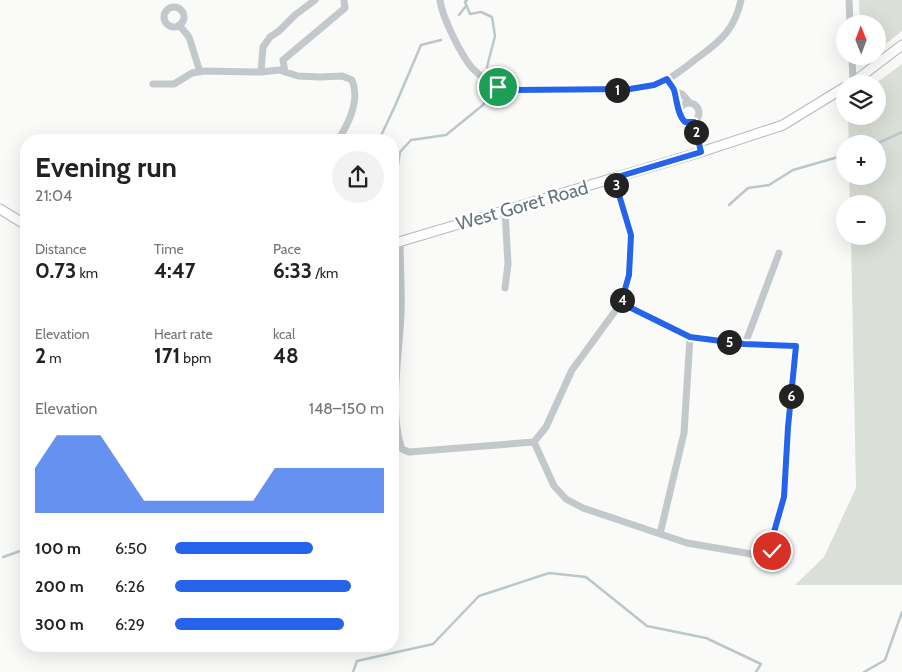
<!DOCTYPE html>
<html lang="en">
<head>
<meta charset="utf-8">
<style>
	body { margin:0; font-family:Cabin,sans-serif; background:#f2f2f2; color:#222; height:100vh; display:flex; flex-direction:column; font-size:19px; white-space:nowrap }
	* { box-sizing:border-box; margin:0 }
	p { font-size:16px; color:#767676 }
	.icon { flex:none; width:28px; height:28px; fill:none; stroke:currentColor; stroke-width:2; stroke-linecap:round; stroke-linejoin:round }
	.map { position:relative; flex:1; overflow:hidden }
	.side { position:absolute; left:20px; top:134px; width:379px; height:518px; display:flex; flex-direction:column; background:#fff; border-radius:20px; box-shadow:0 5px 20px #0002 }
	.side>* { flex:none }
	.needle { width:32px; rotate:359deg }
	.tools { position:absolute; left:836px; top:15px; display:grid; gap:10px }
	.tools a { display:grid; place-items:center; width:50px; height:50px; border-radius:50%; background:#fff; box-shadow:0 5px 20px #0002; font-size:25px }
	.pin { position:absolute; display:grid; place-items:center; width:42px; height:42px; color:#fff; margin:-21px; border:2px solid #fff; border-radius:50%; box-shadow:0 1px 5px #0007 }
	.km { position:absolute; width:25px; height:25px; margin:-12px; border-radius:50%; background:#222; color:#fff; font-size:14px; line-height:25px; text-align:center }
	.round { display:grid; place-items:center; flex:none; width:52px; height:52px; border-radius:26px; background:#f2f2f2 }
	.overview { display:flex; align-items:center; justify-content:space-between; height:85px; padding:0 15px }
	h1 { font-size:28px; font-weight:700; line-height:38px }
	.stats { display:grid; grid-template-columns:repeat(3,1fr); gap:8px; height:85px; padding:5px 15px }
	.stats div { display:grid; align-content:center }
	.stats b { font-size:21px; font-weight:700 }
	.stats small { font-size:14px; font-weight:400 }
	.stats p { font-size:14px }
	.chart { height:140px; padding:10px 15px }
	.chart p { display:flex; justify-content:space-between }
	.chart svg { width:100%; height:90px; margin-top:5px; fill:#2563eb; opacity:.7 }
	ul { padding:0 15px; list-style:none; font-size:16px }
	li { display:grid; grid-template-columns:80px 60px 1fr; align-items:center; height:38px }
	li i { height:12px; border-radius:6px; background:#2563eb }
	.map>svg:first-child { display:block }
</style>
</head>
<body>
<div class="map">
<svg width="902" height="672" viewBox="0 0 902 672">
	<rect width="100%" height="100%" fill="#fafaf8"/>
	<!-- green -->
	<path fill="#dadfd7" d="M 859,0 L 902,0 L 902,31 L 878,50 L 878,24 L 860,24 Z
		M 902,64 L 902,585 L 795,585 L 824,557 L 856,488 L 851,236 L 878,236 L 878,204 L 850,204 L 849,176 L 878,176 L 878,144 L 849,144 L 848,116 L 878,116 L 878,84 L 875,84 Z"/>
	<g fill="none" stroke-linecap="round" stroke-linejoin="round">
		<!-- stream -->
		<path stroke="#bbc7cb" stroke-width="2.5" d="M 467,0 L 465,2 L 470,14 L 481,12 L 492,17 L 495,36 L 487,67
			M 459,15 L 466,6
			M 379,140 L 395,106 L 421,45 L 441,40
			M 876,144 L 902,132
			M 392,201 L 400,152 L 411,140 L 446,135 L 483,105 L 492,92
			M 729,205 L 748,188 L 769,185 L 793,170 L 845,155
			M 3,557 L 26,549
			M 353,672 L 357,661 L 433,644 L 479,596 L 549,573 L 586,577 L 647,626 L 706,638 L 761,664 L 756,672
			M 864,672 L 885,660 L 902,612"/>
		<defs>
			<path id="secondary" d="M 851,84 L 902,45
				M 0,209 L 26,225
				M 392,244 L 701,152 L 783,125 L 845,87"/>
		</defs>
		<!-- secondary casing -->
		<use href="#secondary" stroke="#b3babf" stroke-width="11"/>
		<!-- street -->
		<path stroke="#c3c8cc" stroke-width="7" d="M 440,0 C 442,17 461,55 472,68 C 479,75 488,82 497,86 C 513,95 539,90 557,90 C 592,90 633,95 666,80 C 678,74 689,64 700,56 C 722,40 735,28 741,0
			M 849,0 L 850,24
			M164 17a10 10 0 1 1 20 0a10 10 0 1 1-20 0Z
			M 179,25 L 189,37 L 200,72
			M 852,56 L 853,83
			M 261,72 L 263,47 L 270,37 L 279,31 L 295,15 L 315,0
			M 285,72 L 283,60 L 345,8 L 344,0
			M 667,79 C 673,90 677,100 680,112
			M 153,84 L 174,84 L 192,73 L 204,71 L 261,72 L 279,70 L 298,76 L 320,77 L 342,76 L 352,80 C 360,99 349,123 338,140
			M 674,91 L 682,94 L 690,103
			M679 113a10 10 0 1 1 20 0a10 10 0 1 1-20 0Z
			M 694,122 L 701,152
			M 400,241 C 400,266 402,290 401,315 C 399,352 389,416 402,449 L 409,452 L 534,442 L 546,427 L 572,370 L 621,303 L 629,275 L 631,235 L 614,178
			M 505,288 L 508,264 L 505,211
			M 745,344 L 779,253
			M 534,442 L 554,486 L 566,499 L 583,508 L 687,543 L 769,557 L 771,554 L 771,539 L 784,497 L 788,427 L 796,346 L 745,344 L 690,337 L 621,303
			M 660,534 L 684,433 L 690,337"/>
		<!-- secondary -->
		<use href="#secondary" stroke="#fff" stroke-width="9"/>
	</g>
	<g fill="none" stroke-linecap="round" stroke-linejoin="round">
		<defs>
			<path id="route" d="M 498,87 L 513,90 L 630,89 L 654,85 L 667,79 C 669,83 673,87 674,90 C 677,100 677,114 685,122 L 694,122 L 701,152 L 614,178 L 631,235 L 629,275 L 621,303 L 690,337 L 744,344 L 796,346 L 788,427 L 784,497 L 772,539 L 772,551"/>
		</defs>
		<!-- route casing -->
		<use href="#route" stroke="#fff" stroke-width="10"/>
		<!-- route -->
		<use href="#route" stroke="#2563eb" stroke-width="6"/>
	</g>
	<g text-anchor="middle" stroke-width="5" stroke-linejoin="round" paint-order="stroke">
		<!-- street labels -->
		<g font-size="19" fill="#657683" stroke="#fff">
			<text transform="translate(522 205) rotate(-16)" y="7">West Goret Road</text>
		</g>
	</g>
</svg>
<div class="tools">
<a><svg class="needle" viewBox="-14 -14 28 28"><path d="M0-13l5 13h-10z" fill="#e53935"/><path d="M0 13l5-13h-10z" fill="#767676"/></svg></a>
<a><svg class="icon" aria-label="layers" viewBox="0 0 24 24"><path d="M12 4l9 5-9 5-9-5zM3 14l9 5 9-5"/></svg></a>
<a>+</a>
<a>−</a>
</div>
<div class="pin" style="left:498px;top:87px;background:#1e9e55"><svg class="icon" aria-label="arrive" viewBox="0 0 24 24"><path d="M6 21V4h12l-3 4 3 4H6"/></svg></div>
<div class="pin" style="left:772px;top:551px;background:#d93025"><svg class="icon" aria-label="check" viewBox="0 0 24 24"><path d="M5 12l5 5 9-10"/></svg></div>
<b class="km" style="left:617px;top:90px">1</b>
<b class="km" style="left:696px;top:132px">2</b>
<b class="km" style="left:616px;top:185px">3</b>
<b class="km" style="left:622px;top:300px">4</b>
<b class="km" style="left:729px;top:342px">5</b>
<b class="km" style="left:791px;top:396px">6</b>
<section class="side">
<div class="overview"><div><h1>Evening run</h1><p>21:04</p></div><a class="round"><svg class="icon" aria-label="share" viewBox="0 0 24 24"><path d="M12 15V3M7 8l5-5 5 5M5 13v7h14v-7"/></svg></a></div>
<div class="stats">
<div><p>Distance</p><b>0.73<small> km</small></b></div>
<div><p>Time</p><b>4:47</b></div>
<div><p>Pace</p><b>6:33<small> /km</small></b></div>
</div>
<div class="stats">
<div><p>Elevation</p><b>2<small> m</small></b></div>
<div><p>Heart rate</p><b>171<small> bpm</small></b></div>
<div><p>kcal</p><b>48</b></div>
</div>
<div class="chart"><p><span>Elevation</span>148–150 m</p>
<svg viewBox="0 0 160 44" preserveAspectRatio="none"><path d="M0 44V22L10 6L20 6L30 6L40 22L50 38L60 38L70 38L80 38L90 38L100 38L110 22L120 22L130 22L140 22L150 22L160 22V44z"/></svg>
</div>
<ul>
<li><b>100 m</b>6:50<i style="width:66%"></i></li>
<li><b>200 m</b>6:26<i style="width:84%"></i></li>
<li><b>300 m</b>6:29<i style="width:81%"></i></li>
</ul>
</section>
</div>
</body>
</html>
